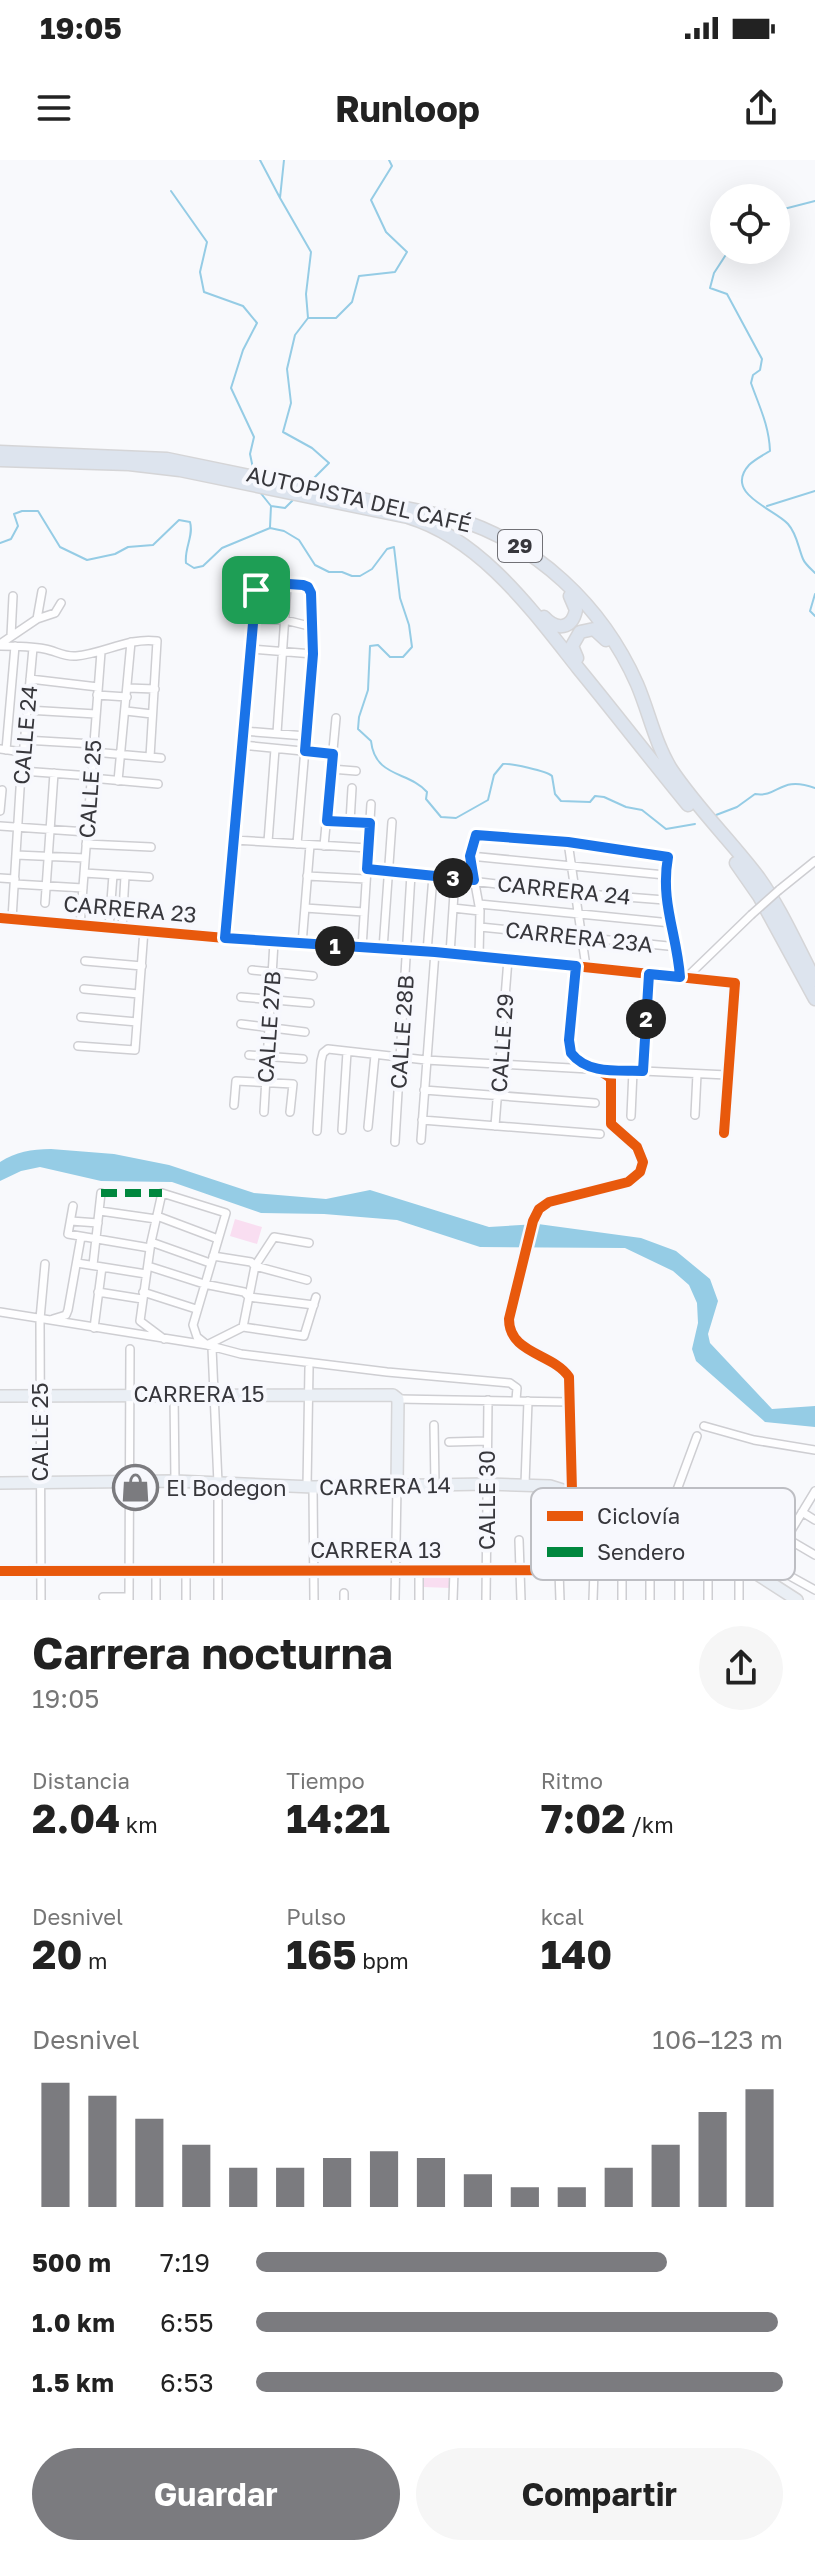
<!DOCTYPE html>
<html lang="es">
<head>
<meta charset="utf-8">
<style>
	body { margin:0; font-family:"Golos Text",sans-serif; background:#f6f6f6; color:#222; height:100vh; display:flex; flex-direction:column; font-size:30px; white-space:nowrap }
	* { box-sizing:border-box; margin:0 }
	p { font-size:26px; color:#767676 }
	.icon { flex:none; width:44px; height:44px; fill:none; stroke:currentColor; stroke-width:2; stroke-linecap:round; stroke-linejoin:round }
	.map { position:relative; height:1440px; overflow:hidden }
	.side { display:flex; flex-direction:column; background:#fff; flex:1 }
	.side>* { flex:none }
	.buttons { position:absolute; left:710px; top:24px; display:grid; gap:16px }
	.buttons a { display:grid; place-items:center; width:80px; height:80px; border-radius:50%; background:#fff; box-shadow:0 8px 32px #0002; font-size:40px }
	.pin { position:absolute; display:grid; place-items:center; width:68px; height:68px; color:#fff; margin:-34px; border-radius:16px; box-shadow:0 4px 12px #0006 }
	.km { position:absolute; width:40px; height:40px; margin:-20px; border-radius:50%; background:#222; color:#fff; font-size:22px; line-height:40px; text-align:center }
	.round { display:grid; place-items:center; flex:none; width:84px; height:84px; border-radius:42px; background:#f6f6f6 }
	.head { display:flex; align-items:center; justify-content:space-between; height:136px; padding:0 32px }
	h1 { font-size:44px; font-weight:700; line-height:60px }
	.stats { display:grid; grid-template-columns:repeat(3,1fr); gap:12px; height:136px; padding:8px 32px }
	.stats div { display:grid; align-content:center }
	.stats b { font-size:40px; font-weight:700 }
	.stats small { font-size:22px; font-weight:400 }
	.stats p { font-size:22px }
	.chart { height:224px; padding:16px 32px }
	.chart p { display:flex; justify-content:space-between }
	.chart svg { width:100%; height:144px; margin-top:8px; stroke:#7b7b7f; stroke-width:6 }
	.action { display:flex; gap:16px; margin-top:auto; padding:16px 32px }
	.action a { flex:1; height:92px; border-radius:48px; background:#7b7b7f; color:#fff; font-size:32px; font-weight:700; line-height:92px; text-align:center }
	.action a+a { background:#f6f6f6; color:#222 }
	ul { padding:0 32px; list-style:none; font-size:26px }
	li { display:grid; grid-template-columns:128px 96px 1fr; align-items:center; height:60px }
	li i { height:20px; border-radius:10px; background:#7b7b7f }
	.status { display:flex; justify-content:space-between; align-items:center; height:56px; padding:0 40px; background:#fff; direction:ltr }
	.status svg { height:22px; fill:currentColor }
	header { display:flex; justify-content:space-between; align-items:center; height:104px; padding:0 32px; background:#fff; font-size:36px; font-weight:700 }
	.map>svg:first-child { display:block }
</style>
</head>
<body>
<div class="status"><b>19:05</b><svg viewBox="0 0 49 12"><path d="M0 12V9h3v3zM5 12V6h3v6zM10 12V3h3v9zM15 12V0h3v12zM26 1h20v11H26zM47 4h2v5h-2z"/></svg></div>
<header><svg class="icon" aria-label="menu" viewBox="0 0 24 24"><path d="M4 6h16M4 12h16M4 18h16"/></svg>Runloop<svg class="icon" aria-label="share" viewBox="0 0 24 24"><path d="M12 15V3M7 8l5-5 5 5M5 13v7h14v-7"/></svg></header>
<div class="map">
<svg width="815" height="1440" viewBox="0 0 815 1440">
	<rect width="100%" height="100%" fill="#f8f9fc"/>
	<!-- green -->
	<path fill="#f9def1" d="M 235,1059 L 262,1067 L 257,1084 L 230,1076 Z
		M 423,1413 L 450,1414 L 451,1428 L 423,1427 Z"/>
	<!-- water -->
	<path fill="#95cce5" d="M 51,989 L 114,994 L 169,1005 L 254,1033 L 326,1039 L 370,1030 L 489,1067 L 538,1064 L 641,1078 L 676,1091 L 710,1119 L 718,1141 L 708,1174 L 710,1183 L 772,1249 L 815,1246 L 815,1267 L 765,1262 L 696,1201 L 692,1189 L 698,1163 L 697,1143 L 689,1125 L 673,1111 L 625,1088 L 480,1087 L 397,1060 L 324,1054 L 261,1053 L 172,1022 L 101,1021 L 40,1007 L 21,1011 L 0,1021 L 0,1002 C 16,992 31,989 51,989 Z"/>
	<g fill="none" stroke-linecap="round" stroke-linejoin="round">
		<!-- stream -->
		<path stroke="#95cce5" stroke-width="2" d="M 260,0 L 280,38
			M 284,0 L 280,38 L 311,92 L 306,134 L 308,158
			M 171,31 L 207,82 L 200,112 L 204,132 L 243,146 L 257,163 L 243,190 L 231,228 L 254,277 L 250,294 L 254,313
			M 776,51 L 815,41
			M 729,90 L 714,113 L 710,128 L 727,134 L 762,199 L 760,210 L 753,215 L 751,223 C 759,246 769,265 770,291 C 763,295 754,300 749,305 C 723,334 775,349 788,364 C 797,374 798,387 803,399 C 805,404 811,409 815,413
			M 310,322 L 329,303 L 312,288 L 283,272 L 291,243 L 287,209 L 295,175 L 308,158 L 336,158 L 352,142 L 359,116 L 395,112 L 407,92 L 386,72 L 371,40 L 392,6 L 389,0
			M 259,331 L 271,346 L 270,367
			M 271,346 L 285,348 L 295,338
			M 767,346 L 815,331
			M 0,383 L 11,379 L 18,366 L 14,354 L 22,351 L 38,351 L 60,387 L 87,400 L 115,394 L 128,387 L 153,385 L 179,360 L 190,362 C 194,376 184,388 186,403 L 194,408 L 203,406 L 222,388 L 270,368 L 284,371 L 299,380 L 315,405 L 329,412 L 342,412 L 352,416 L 360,416 L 372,409 L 387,389 L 394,387 L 400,438 L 409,465 L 412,487 L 403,497 L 390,497 L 378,485 L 370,486 L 368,530 L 359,557 L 358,569 L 371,581 C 375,618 409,611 427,632 L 426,639 L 441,657 L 456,658 L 488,640 L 494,615 L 503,604 C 510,603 547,611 552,616 L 555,634 L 561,641 L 590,642 L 595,636 L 604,637 L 626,647 L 642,650 L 666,669 L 695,664
			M 815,434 L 810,451 L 815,456
			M 716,655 L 737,647 L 755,634 C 779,638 779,615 815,628"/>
		<defs>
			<path id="street" d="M 37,459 L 42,431
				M 253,459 L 285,460 L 313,467
				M 11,476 L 13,436
				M 0,484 L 37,459 L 55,453 L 61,443
				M 0,486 C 15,486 30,486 45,489 C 56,491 64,497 76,496 C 103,494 129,477 157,481 L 150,597
				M 250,489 L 313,494
				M 30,519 L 98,527
				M 128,528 L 155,529
				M 97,535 L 127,537
				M 27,550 L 96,554
				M 126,551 L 152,554
				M 243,571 L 306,576
				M 277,573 L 287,425
				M 24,580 L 94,584
				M 242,585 L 333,594
				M 0,589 L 23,592
				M 6,590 L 15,486
				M 93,592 L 161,598
				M 331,609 L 356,611
				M 22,611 L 91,616
				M 91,618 L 158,624
				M 118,621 L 131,482
				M 0,651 L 2,630
				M 327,661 L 370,663
				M 350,662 L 352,628
				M 0,666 L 87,672
				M 234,680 L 368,688
				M 268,682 L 275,589
				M 568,682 L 586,807
				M 86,684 L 151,687
				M 324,686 L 336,558
				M 16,695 L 85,698
				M 470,696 L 665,715
				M 367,709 L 574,733 L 665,740
				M 84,713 L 149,717
				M 307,716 L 366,719
				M 0,718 L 15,719
				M 15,724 L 83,728
				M 779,730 L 815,701
				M 45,743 L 54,613
				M 479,744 L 671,763
				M 305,748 L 364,752
				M 453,748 L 480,751
				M 0,758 L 225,778 L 479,796 L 735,823 L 724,973
				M 12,759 L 20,629 L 33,488
				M 80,766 L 101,492
				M 480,767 L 678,787
				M 109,768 L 113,715
				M 122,769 L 125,716
				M 225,778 L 256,430 L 257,424 L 260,422 L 303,425 L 308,427 L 311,433 L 313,494 L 297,684
				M 302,784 L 310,685
				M 362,788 L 371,644
				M 383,789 L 392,662
				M 427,792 L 433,716
				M 450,794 L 455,718
				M 479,796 L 480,751 L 470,696 L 476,675 L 568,682 L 668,697 C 660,743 677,773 680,817
				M 85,801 L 142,806
				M 252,810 L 313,816
				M 687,817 L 751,755
				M 84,829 L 139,834
				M 241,837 L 310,843
				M 81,857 L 137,862
				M 241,864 L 305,872
				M 78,886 L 135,890 L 144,770
				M 249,895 L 303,899
				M 601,909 L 727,915
				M 643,911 L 649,814
				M 424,930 L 595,943
				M 234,945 L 236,921 L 293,924 L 290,952
				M 264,952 L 274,782
				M 695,955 L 697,914
				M 631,956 L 633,911
				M 422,960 L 600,974
				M 495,966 L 508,799
				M 368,967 L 375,895
				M 342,970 L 347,892
				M 317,971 L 321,901 L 323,893 L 328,889 L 426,900 L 589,909
				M 421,980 L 435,792
				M 395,982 L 411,714
				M 73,1046 L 68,1074 L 150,1088
				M 100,1051 L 156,1059
				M 157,1056 L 218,1079
				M 71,1061 L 98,1063
				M 151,1082 L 210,1103
				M 213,1096 L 251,1102 L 255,1106 L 307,1120
				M 77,1103 L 146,1114
				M 93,1105 L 101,1033
				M 148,1106 L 204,1124 L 244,1132 L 249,1137 L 314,1145
				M 98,1132 L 142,1139
				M 143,1132 L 196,1149
				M 0,1152 L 207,1185 L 241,1194 L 387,1212 L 510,1223 L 517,1228 L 516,1240
				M 53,1159 L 66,1155 L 68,1150 L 81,1077
				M 243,1167 L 304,1176 L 316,1137
				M 94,1168 L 102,1107
				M 164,1179 L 140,1161 L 151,1082 L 162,1033 L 226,1053 L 193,1165 L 197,1177 L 207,1185 L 243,1167 L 255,1106 L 274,1077 L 309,1083
				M 212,1188 L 218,1323 L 218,1440
				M 174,1234 L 175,1321
				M 398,1239 L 571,1242
				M 434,1265 L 435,1325
				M 704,1266 L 754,1280 L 815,1290
				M 449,1282 L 487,1281
				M 525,1324 L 528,1241
				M 550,1326 L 550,1410
				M 307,1327 L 309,1208
				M 313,1327 L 314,1440
				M 572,1331 L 569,1217 C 553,1193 509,1194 509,1159 L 533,1061 L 539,1049 L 549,1042 L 628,1022 L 640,1012 L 643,1002 L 637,987 L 611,964 L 611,919 C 602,909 588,908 577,900 C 562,888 574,826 576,806
				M 802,1352 L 815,1360
				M 664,1365 L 697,1276
				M 615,1376 L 616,1411
				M 786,1378 L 815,1395
				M 519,1380 L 521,1440
				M 770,1405 L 815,1430
				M 0,1411 L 750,1410
				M 419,1411 L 419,1440
				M 559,1411 L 560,1440
				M 622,1411 L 622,1440
				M 650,1411 L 650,1440
				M 679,1411 L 679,1440
				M 739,1411 L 739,1440
				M 763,1417 L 815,1331
				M 344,1433 L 344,1440
				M 103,1437 L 129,1437
				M 41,1440 L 40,1159 L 45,1104
				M 129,1440 L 130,1189
				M 156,1440 L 156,1411
				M 186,1440 L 186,1411
				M 395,1440 L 397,1326
				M 453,1440 L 454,1411
				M 486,1440 L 488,1240
				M 593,1440 L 594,1410
				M 708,1440 L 708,1411"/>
			<path id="primary" d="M 0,1236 L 393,1235 L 398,1239 L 397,1326
				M 0,1323 L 175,1321 L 313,1327 L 487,1324 L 550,1326 L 632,1352 L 707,1382 L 797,1440"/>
			<path id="highway" d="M 0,292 L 167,299 L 454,358 C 536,383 602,445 637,524 C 649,552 655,583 671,609 C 697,648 731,681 759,718 C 781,749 797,786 815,820
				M 0,300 L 129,304 L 180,310 L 408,357 C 481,379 532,450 578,508 C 615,553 651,600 688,645
				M 544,457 C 557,471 572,469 576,450 L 570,436
				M 577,498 L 572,486 L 580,472 L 594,469 L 606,480
				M 736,703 L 759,736 L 815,839"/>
		</defs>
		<!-- street casing -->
		<use href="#street" stroke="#ceced2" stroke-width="10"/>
		<!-- primary casing -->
		<use href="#primary" stroke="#d5d5d7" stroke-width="14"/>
		<!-- highway casing -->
		<use href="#highway" stroke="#d5d5d7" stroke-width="15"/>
		<!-- street -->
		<use href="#street" stroke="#fefeff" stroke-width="7"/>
		<!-- primary -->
		<use href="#primary" stroke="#eaeff5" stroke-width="11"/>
		<!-- highway -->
		<use href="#highway" stroke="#dde4ee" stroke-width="12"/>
		<defs>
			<path id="street-bridge" d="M 751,755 L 779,730"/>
		</defs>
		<!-- street-bridge casing -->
		<use href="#street-bridge" stroke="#ceced2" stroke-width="10" stroke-linecap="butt"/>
		<!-- street-bridge -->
		<use href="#street-bridge" stroke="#fefeff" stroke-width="7"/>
		<!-- quiet -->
		<path stroke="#00873e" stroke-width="8" stroke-dasharray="16 8" stroke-linecap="butt" d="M 101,1033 L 162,1033"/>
		<defs>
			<path id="cycleway" d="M 0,758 L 225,778 L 479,796 L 735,823 L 724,973
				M 572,1331 L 569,1217 C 553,1193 509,1194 509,1159 L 533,1061 L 539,1049 L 549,1042 L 628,1022 L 640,1012 L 643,1002 L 637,987 L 611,964 L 611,919 C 602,909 588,908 577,900 C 562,888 574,826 576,806
				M 0,1411 L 753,1410"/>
		</defs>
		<!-- cycleway casing -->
		<use href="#cycleway" stroke="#f7f8fd" stroke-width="15"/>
		<!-- cycleway -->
		<use href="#cycleway" stroke="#e8590c" stroke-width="10"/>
	</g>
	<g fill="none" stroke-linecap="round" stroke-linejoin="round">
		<defs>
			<path id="route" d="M 260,422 L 303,425 L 308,427 L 311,433 L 313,494 L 305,591 L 333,594 L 327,661 L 370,663 L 367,709 L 474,720 L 470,696 L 476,675 L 568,682 L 668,697 C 660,742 677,774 680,817 L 649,814 L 643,911 C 619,910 588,915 571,893 L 569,880 L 576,806 L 435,792 L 225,778 L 256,430 L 257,424 Z"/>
		</defs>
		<!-- route casing -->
		<use href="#route" stroke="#fff" stroke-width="16"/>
		<!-- route -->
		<use href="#route" stroke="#1a73e8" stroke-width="10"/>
	</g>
	<!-- icons -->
	<defs>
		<symbol id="shop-ring" viewBox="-11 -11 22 22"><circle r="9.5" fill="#f7f8fd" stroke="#7b7b7f" stroke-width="1.5"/><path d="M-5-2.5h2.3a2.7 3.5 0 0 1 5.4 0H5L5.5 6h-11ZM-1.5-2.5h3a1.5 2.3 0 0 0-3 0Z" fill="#7b7b7f"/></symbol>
	</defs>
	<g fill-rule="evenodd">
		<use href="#shop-ring" x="110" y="1302" width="51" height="51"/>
	</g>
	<g text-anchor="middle" stroke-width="8" stroke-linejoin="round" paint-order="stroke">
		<!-- shield labels -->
		<rect fill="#f7f8fd" stroke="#717176" stroke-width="2" x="498" y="370" width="44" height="32" rx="6"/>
		<g font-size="20" font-weight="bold" fill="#37373c">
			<text x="520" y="393">29</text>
		</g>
		<!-- street labels -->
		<g font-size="22" fill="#37373c" stroke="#f7f8fd">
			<text transform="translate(359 339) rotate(13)" y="8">AUTOPISTA DEL CAFÉ</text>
			<text transform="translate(25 575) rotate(-85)" y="8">CALLE 24</text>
			<text transform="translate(90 629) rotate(-86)" y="8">CALLE 25</text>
			<text transform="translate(564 730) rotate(6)" y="8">CARRERA 24</text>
			<text transform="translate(130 749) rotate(5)" y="8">CARRERA 23</text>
			<text transform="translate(579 777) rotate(6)" y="8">CARRERA 23A</text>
			<text transform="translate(269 867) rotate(-86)" y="8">CALLE 27B</text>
			<text transform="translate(402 872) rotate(-86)" y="8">CALLE 28B</text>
			<text transform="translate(502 883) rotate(-86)" y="8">CALLE 29</text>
			<text x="199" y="1242">CARRERA 15</text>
			<text transform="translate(40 1272) rotate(-90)" y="8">CALLE 25</text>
			<text transform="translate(385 1326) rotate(-1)" y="8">CARRERA 14</text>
			<text transform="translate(487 1340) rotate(-90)" y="8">CALLE 30</text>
			<text x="376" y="1398">CARRERA 13</text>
		</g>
		<!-- poi labels -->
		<g font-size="22" fill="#37373c" stroke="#f7f8fd" text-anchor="start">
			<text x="166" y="1336">El Bodegon</text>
		</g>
	</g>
	<!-- legend -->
	<rect x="531" y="1328" width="264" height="92" rx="12" fill="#f7f8fd" stroke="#bdbec3" stroke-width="2"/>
	<rect x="547" y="1351" width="36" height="10" fill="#e8590c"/>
	<rect x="547" y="1387" width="36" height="10" fill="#00873e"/>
	<g font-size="22" fill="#37373c">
		<text x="597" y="1364">Ciclovía</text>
		<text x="597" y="1400">Sendero</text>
	</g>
</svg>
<div class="buttons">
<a><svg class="icon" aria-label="locate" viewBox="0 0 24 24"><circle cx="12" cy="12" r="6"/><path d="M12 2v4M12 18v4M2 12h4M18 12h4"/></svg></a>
</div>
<div class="pin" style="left:256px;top:430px;background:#1e9e55"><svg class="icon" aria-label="arrive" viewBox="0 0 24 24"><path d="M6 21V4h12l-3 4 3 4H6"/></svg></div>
<b class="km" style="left:335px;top:786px">1</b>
<b class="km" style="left:646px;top:859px">2</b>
<b class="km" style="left:453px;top:718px">3</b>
</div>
<section class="side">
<div class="head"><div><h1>Carrera nocturna</h1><p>19:05</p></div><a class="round"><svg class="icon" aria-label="share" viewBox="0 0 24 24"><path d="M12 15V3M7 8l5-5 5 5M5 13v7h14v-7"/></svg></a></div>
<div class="stats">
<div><p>Distancia</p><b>2.04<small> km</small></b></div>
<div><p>Tiempo</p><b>14:21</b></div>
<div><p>Ritmo</p><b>7:02<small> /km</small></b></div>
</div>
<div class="stats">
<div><p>Desnivel</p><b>20<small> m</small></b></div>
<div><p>Pulso</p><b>165<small> bpm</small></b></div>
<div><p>kcal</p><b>140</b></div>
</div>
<div class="chart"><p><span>Desnivel</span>106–123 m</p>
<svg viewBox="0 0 160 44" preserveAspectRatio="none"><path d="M5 44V6M15 44V10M25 44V17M35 44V25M45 44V32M55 44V32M65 44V29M75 44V27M85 44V29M95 44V34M105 44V38M115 44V38M125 44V32M135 44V25M145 44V15M155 44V8"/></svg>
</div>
<ul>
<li><b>500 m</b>7:19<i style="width:78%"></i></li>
<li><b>1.0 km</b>6:55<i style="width:99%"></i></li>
<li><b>1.5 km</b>6:53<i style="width:100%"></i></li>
</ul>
<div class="action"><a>Guardar</a><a>Compartir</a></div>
</section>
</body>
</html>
